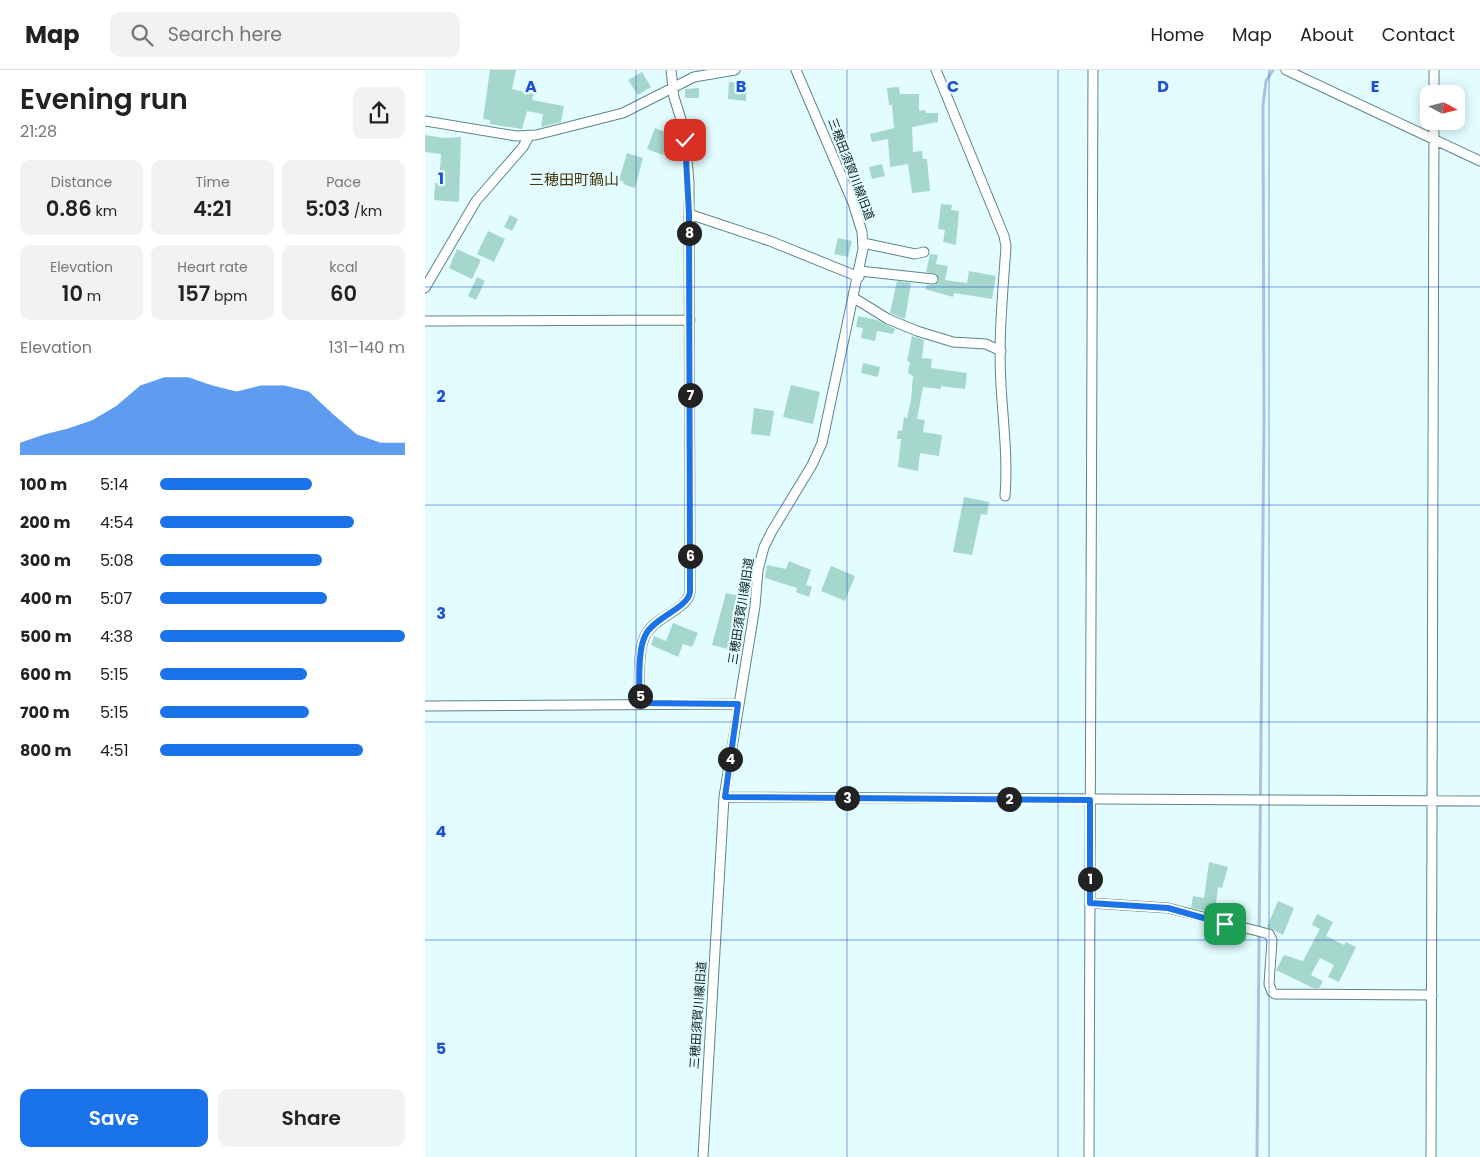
<!DOCTYPE html>
<html lang="en">
<head>
<meta charset="utf-8">
<style>
	body { margin:0; font-family:Poppins,"Noto Sans JP",sans-serif; background:#f2f2f2; color:#222; height:100vh; display:flex; flex-direction:column; font-size:19px; white-space:nowrap }
	* { box-sizing:border-box; margin:0 }
	p { font-size:16px; color:#767676 }
	.icon { flex:none; width:28px; height:28px; fill:none; stroke:currentColor; stroke-width:2; stroke-linecap:round; stroke-linejoin:round }
	.map { position:relative; flex:1; overflow:hidden }
	.sheet { display:flex; flex-direction:column; background:#fff; width:425px }
	.sheet>* { flex:none }
	.needle { width:32px; rotate:97deg }
	.buttons { position:absolute; left:995px; top:15px; display:grid; gap:10px }
	.buttons a { display:grid; place-items:center; width:45px; height:45px; border-radius:10px; background:#fff; box-shadow:0 2px 12px #0003; font-size:25px }
	.pin { position:absolute; display:grid; place-items:center; width:42px; height:42px; color:#fff; margin:-21px; border-radius:10px; box-shadow:0 2px 8px #0006 }
	.km { position:absolute; width:25px; height:25px; margin:-12px; border-radius:50%; background:#222; color:#fff; font-size:14px; line-height:25px; text-align:center }
	.round { display:grid; place-items:center; flex:none; width:52px; height:52px; border-radius:10px; background:#f2f2f2 }
	.headline { display:flex; align-items:center; justify-content:space-between; height:85px; padding:0 20px }
	h1 { font-size:28px; font-weight:600; line-height:38px }
	.figures { display:grid; grid-template-columns:repeat(3,1fr); gap:8px; height:85px; padding:5px 20px }
	.figures div { display:grid; align-content:center; border-radius:10px; background:#f2f2f2; text-align:center }
	.figures b { font-size:21px; font-weight:600 }
	.figures small { font-size:14px; font-weight:400 }
	.figures p { font-size:14px }
	.chart { height:140px; padding:10px 20px }
	.chart p { display:flex; justify-content:space-between }
	.chart svg { width:100%; height:90px; margin-top:5px; fill:#1a73e8; opacity:.7 }
	.primary-button { display:flex; gap:10px; margin-top:auto; padding:10px 20px }
	.primary-button a { flex:1; height:58px; border-radius:10px; background:#1a73e8; color:#fff; font-size:20px; font-weight:600; line-height:58px; text-align:center }
	.primary-button a+a { background:#f2f2f2; color:#222 }
	ul { padding:0 20px; list-style:none; font-size:16px }
	li { display:grid; grid-template-columns:80px 60px 1fr; align-items:center; height:38px }
	li i { height:12px; border-radius:6px; background:#1a73e8 }
	header { display:flex; align-items:center; gap:30px; box-sizing:border-box; height:70px; padding:0 25px; background:#fff; border-bottom:1px solid #e0e0e0 }
	header strong { font-size:24px }
	nav { display:flex; gap:28px; margin-inline-start:auto; font-size:18px }
	.search { width:350px; height:45px; background:#f2f2f2; display:flex; align-items:center; gap:12px; box-sizing:border-box; padding:0 18px; border-radius:10px; color:#767676; font-size:19px }
	main { display:flex; flex:1; min-height:0 }
	.map>svg:first-child { display:block }
</style>
</head>
<body>
<header>
<strong>Map</strong>
<div class="search"><svg class="icon" aria-label="search" viewBox="0 0 24 24"><circle cx="10" cy="10" r="6"/><path d="M15 15l6 6"/></svg>Search here</div>
<nav><a>Home</a><a>Map</a><a>About</a><a>Contact</a></nav>
</header>
<main>
<section class="sheet">
<div class="headline"><div><h1>Evening run</h1><p>21:28</p></div><a class="round"><svg class="icon" aria-label="share" viewBox="0 0 24 24"><path d="M12 15V3M7 8l5-5 5 5M5 13v7h14v-7"/></svg></a></div>
<div class="figures">
<div><p>Distance</p><b>0.86<small> km</small></b></div>
<div><p>Time</p><b>4:21</b></div>
<div><p>Pace</p><b>5:03<small> /km</small></b></div>
</div>
<div class="figures">
<div><p>Elevation</p><b>10<small> m</small></b></div>
<div><p>Heart rate</p><b>157<small> bpm</small></b></div>
<div><p>kcal</p><b>60</b></div>
</div>
<div class="chart"><p><span>Elevation</span>131–140 m</p>
<svg viewBox="0 0 160 44" preserveAspectRatio="none"><path d="M0 44V38L10 34L20 31L30 27L40 20L50 10L60 6L70 6L80 10L90 13L100 10L110 10L120 13L130 24L140 34L150 38L160 38V44z"/></svg>
</div>
<ul>
<li><b>100 m</b>5:14<i style="width:62%"></i></li>
<li><b>200 m</b>4:54<i style="width:79%"></i></li>
<li><b>300 m</b>5:08<i style="width:66%"></i></li>
<li><b>400 m</b>5:07<i style="width:68%"></i></li>
<li><b>500 m</b>4:38<i style="width:100%"></i></li>
<li><b>600 m</b>5:15<i style="width:60%"></i></li>
<li><b>700 m</b>5:15<i style="width:61%"></i></li>
<li><b>800 m</b>4:51<i style="width:83%"></i></li>
</ul>
<div class="primary-button"><a>Save</a><a>Share</a></div>
</section>
<div class="map">
<svg width="1055" height="1087" viewBox="0 0 1055 1087">
	<rect width="100%" height="100%" fill="#e2fcff"/>
	<g fill="none" stroke-linecap="round" stroke-linejoin="round">
		<!-- stream -->
		<path stroke="#a8c2e1" stroke-width="3" d="M 832,1087 L 839,352 L 838,36 L 841,11 L 848,0"/>
	</g>
	<!-- building -->
	<path fill="#a6d7cd" d="M 65,0 L 91,0 L 87,19 L 109,24 L 107,30 L 139,36 L 136,52 L 116,57 L 118,44 L 102,41 L 97,59 L 65,54 L 65,50 L 58,49 Z
		M 217,2 L 226,17 L 213,25 L 203,10 Z
		M 304,12 L 322,13 L 321,31 L 303,29 Z
		M 474,17 L 475,24 L 494,24 L 494,41 L 500,40 L 501,43 L 513,43 L 513,52 L 487,57 L 488,82 L 497,81 L 498,89 L 502,89 L 505,121 L 487,123 L 483,94 L 465,97 L 463,69 L 447,72 L 445,64 L 469,58 L 467,35 L 464,35 L 462,18 Z
		M 274,18 L 274,28 L 260,28 L 260,19 Z
		M 230,58 L 245,64 L 238,85 L 222,79 Z
		M 0,65 L 19,68 L 36,67 L 34,132 L 9,130 L 10,113 L 14,113 L 16,84 L 0,82 Z
		M 202,83 L 218,88 L 210,118 L 198,114 L 199,112 L 194,110 Z
		M 457,94 L 460,106 L 447,109 L 444,97 Z
		M 516,134 L 527,135 L 526,140 L 534,141 L 531,175 L 518,172 L 520,160 L 513,159 Z
		M 85,145 L 93,149 L 87,161 L 79,157 Z
		M 63,161 L 80,169 L 69,192 L 52,184 Z
		M 413,168 L 427,171 L 423,187 L 409,184 Z
		M 32,179 L 56,190 L 47,209 L 24,198 Z
		M 505,184 L 513,185 L 511,194 L 523,196 L 520,210 L 542,213 L 544,201 L 571,206 L 567,229 L 529,223 L 528,227 L 500,219 L 502,215 L 510,215 L 514,210 L 511,204 L 501,202 Z
		M 52,207 L 60,211 L 51,230 L 43,226 Z
		M 472,211 L 486,213 L 480,249 L 465,243 Z
		M 433,246 L 452,250 L 470,259 L 468,264 L 452,261 L 450,271 L 436,268 L 438,258 L 431,257 Z
		M 487,266 L 499,270 L 497,288 L 507,289 L 506,298 L 542,303 L 540,319 L 516,316 L 516,319 L 498,317 L 492,349 L 500,350 L 498,362 L 517,365 L 514,386 L 495,383 L 493,401 L 473,397 L 476,369 L 472,369 L 473,360 L 477,361 L 479,347 L 482,348 L 486,330 L 488,306 L 483,303 L 485,292 L 482,291 Z
		M 438,293 L 455,297 L 453,307 L 436,303 Z
		M 366,315 L 395,322 L 388,354 L 358,347 Z
		M 329,338 L 349,341 L 345,366 L 326,364 Z
		M 539,427 L 564,432 L 562,445 L 556,444 L 547,485 L 528,482 Z
		M 364,491 L 386,500 L 381,515 L 387,517 L 384,527 L 371,522 L 372,518 L 340,508 L 342,495 L 361,499 Z
		M 406,496 L 430,506 L 420,531 L 396,521 Z
		M 301,523 L 314,526 L 310,542 L 313,542 L 303,579 L 287,575 Z
		M 248,553 L 273,563 L 267,577 L 258,574 L 253,587 L 226,575 L 229,566 L 241,571 Z
		M 784,792 L 803,797 L 797,818 L 793,817 L 790,842 L 766,838 L 768,826 L 779,828 Z
		M 853,831 L 869,838 L 858,865 L 842,857 Z
		M 892,844 L 908,852 L 901,866 L 919,875 L 921,872 L 931,877 L 914,912 L 903,907 L 909,895 L 895,888 L 886,905 L 898,911 L 894,918 L 888,918 L 851,900 L 859,885 L 878,891 L 895,859 L 887,855 Z"/>
	<g fill="none" stroke-linecap="round" stroke-linejoin="round">
		<defs>
			<path id="minor" d="M 511,0 L 579,166 L 581,176 C 578,222 573,269 576,315 C 578,352 583,388 580,426
				M 861,0 L 1055,91
				M 1009,0 L 1009,24
				M 0,51 L 91,66 L 111,65 L 198,43 L 269,7 L 310,0
				M 264,144 L 345,171 L 434,207
				M 438,173 L 490,184 L 499,182
				M 435,201 L 508,209
				M 0,218 L 51,131 L 98,77 L 104,66
				M 429,228 L 463,249 L 492,261 L 528,272 L 561,274 L 576,281
				M 0,251 L 265,250
				M 214,633 C 215,615 212,579 221,564 C 230,547 263,539 265,522 L 264,112 L 259,59 L 249,27 L 246,0
				M 0,636 L 313,634
				M 299,727 L 1055,731
				M 665,833 L 743,838 L 844,864 L 847,870 L 844,914 L 847,922 L 850,924 L 1007,925
				M 278,1087 L 299,727 L 330,536 L 333,500 L 339,477 L 347,461 L 387,395 L 397,373 L 438,179 L 437,162 L 428,133 L 371,0
				M 664,1087 L 668,0
				M 1006,1087 L 1009,51"/>
		</defs>
		<!-- minor casing -->
		<use href="#minor" stroke="#5c858a" stroke-width="11"/>
		<!-- minor -->
		<use href="#minor" stroke="#fff" stroke-width="9"/>
	</g>
	<g fill="none" stroke-linecap="round" stroke-linejoin="round">
		<defs>
			<path id="route" d="M 260,70 L 264,144 L 265,522 C 263,538 230,547 221,564 C 212,579 215,615 214,633 L 313,634 L 300,727 L 665,730 L 665,833 L 743,838 L 800,854"/>
		</defs>
		<!-- route casing -->
		<use href="#route" stroke="#fff" stroke-width="10"/>
		<!-- route -->
		<use href="#route" stroke="#1a73e8" stroke-width="6"/>
	</g>
	<!-- grid -->
	<path fill="none" stroke="#1d4ed8" stroke-width="1" stroke-opacity="0.55" d="M 211,0 L 211,1087M 422,0 L 422,1087M 633,0 L 633,1087M 844,0 L 844,1087M 0,217 L 1055,217M 0,435 L 1055,435M 0,652 L 1055,652M 0,870 L 1055,870"/>
	<g text-anchor="middle" stroke-width="4.5" stroke-linejoin="round" paint-order="stroke">
		<!-- street labels -->
		<g font-size="12" fill="#0a1b1d" stroke="#e2fcff">
			<text transform="translate(426 99) rotate(69)" y="4">三穂田須賀川線旧道</text>
			<text transform="translate(316 541) rotate(-81)" y="4">三穂田須賀川線旧道</text>
			<text transform="translate(273 945) rotate(-86)" y="4">三穂田須賀川線旧道</text>
		</g>
		<!-- quarter labels -->
		<g font-size="15" fill="#48370f" stroke="#e2fcff">
			<text x="149" y="115">三穂田町鍋山</text>
		</g>
	</g>
	<g font-size="16" text-anchor="middle" font-weight="bold" fill="#1d4ed8" stroke="#e2fcff" stroke-width="4.5" stroke-linejoin="round" paint-order="stroke">
		<text x="106" y="22">A</text>
		<text x="316" y="22">B</text>
		<text x="528" y="22">C</text>
		<text x="738" y="22">D</text>
		<text x="950" y="22">E</text>
		<text x="16" y="114">1</text>
		<text x="16" y="332">2</text>
		<text x="16" y="549">3</text>
		<text x="16" y="767">4</text>
		<text x="16" y="984">5</text>
	</g>
</svg>
<div class="buttons">
<a><svg class="needle" viewBox="-14 -14 28 28"><path d="M0-13l5 13h-10z" fill="#e53935"/><path d="M0 13l5-13h-10z" fill="#767676"/></svg></a>
</div>
<div class="pin" style="left:800px;top:854px;background:#1e9e55"><svg class="icon" aria-label="arrive" viewBox="0 0 24 24"><path d="M6 21V4h12l-3 4 3 4H6"/></svg></div>
<div class="pin" style="left:260px;top:70px;background:#d93025"><svg class="icon" aria-label="check" viewBox="0 0 24 24"><path d="M5 12l5 5 9-10"/></svg></div>
<b class="km" style="left:665px;top:809px">1</b>
<b class="km" style="left:584px;top:729px">2</b>
<b class="km" style="left:422px;top:728px">3</b>
<b class="km" style="left:305px;top:689px">4</b>
<b class="km" style="left:215px;top:626px">5</b>
<b class="km" style="left:265px;top:486px">6</b>
<b class="km" style="left:265px;top:325px">7</b>
<b class="km" style="left:264px;top:163px">8</b>
</div>
</main>
</body>
</html>
